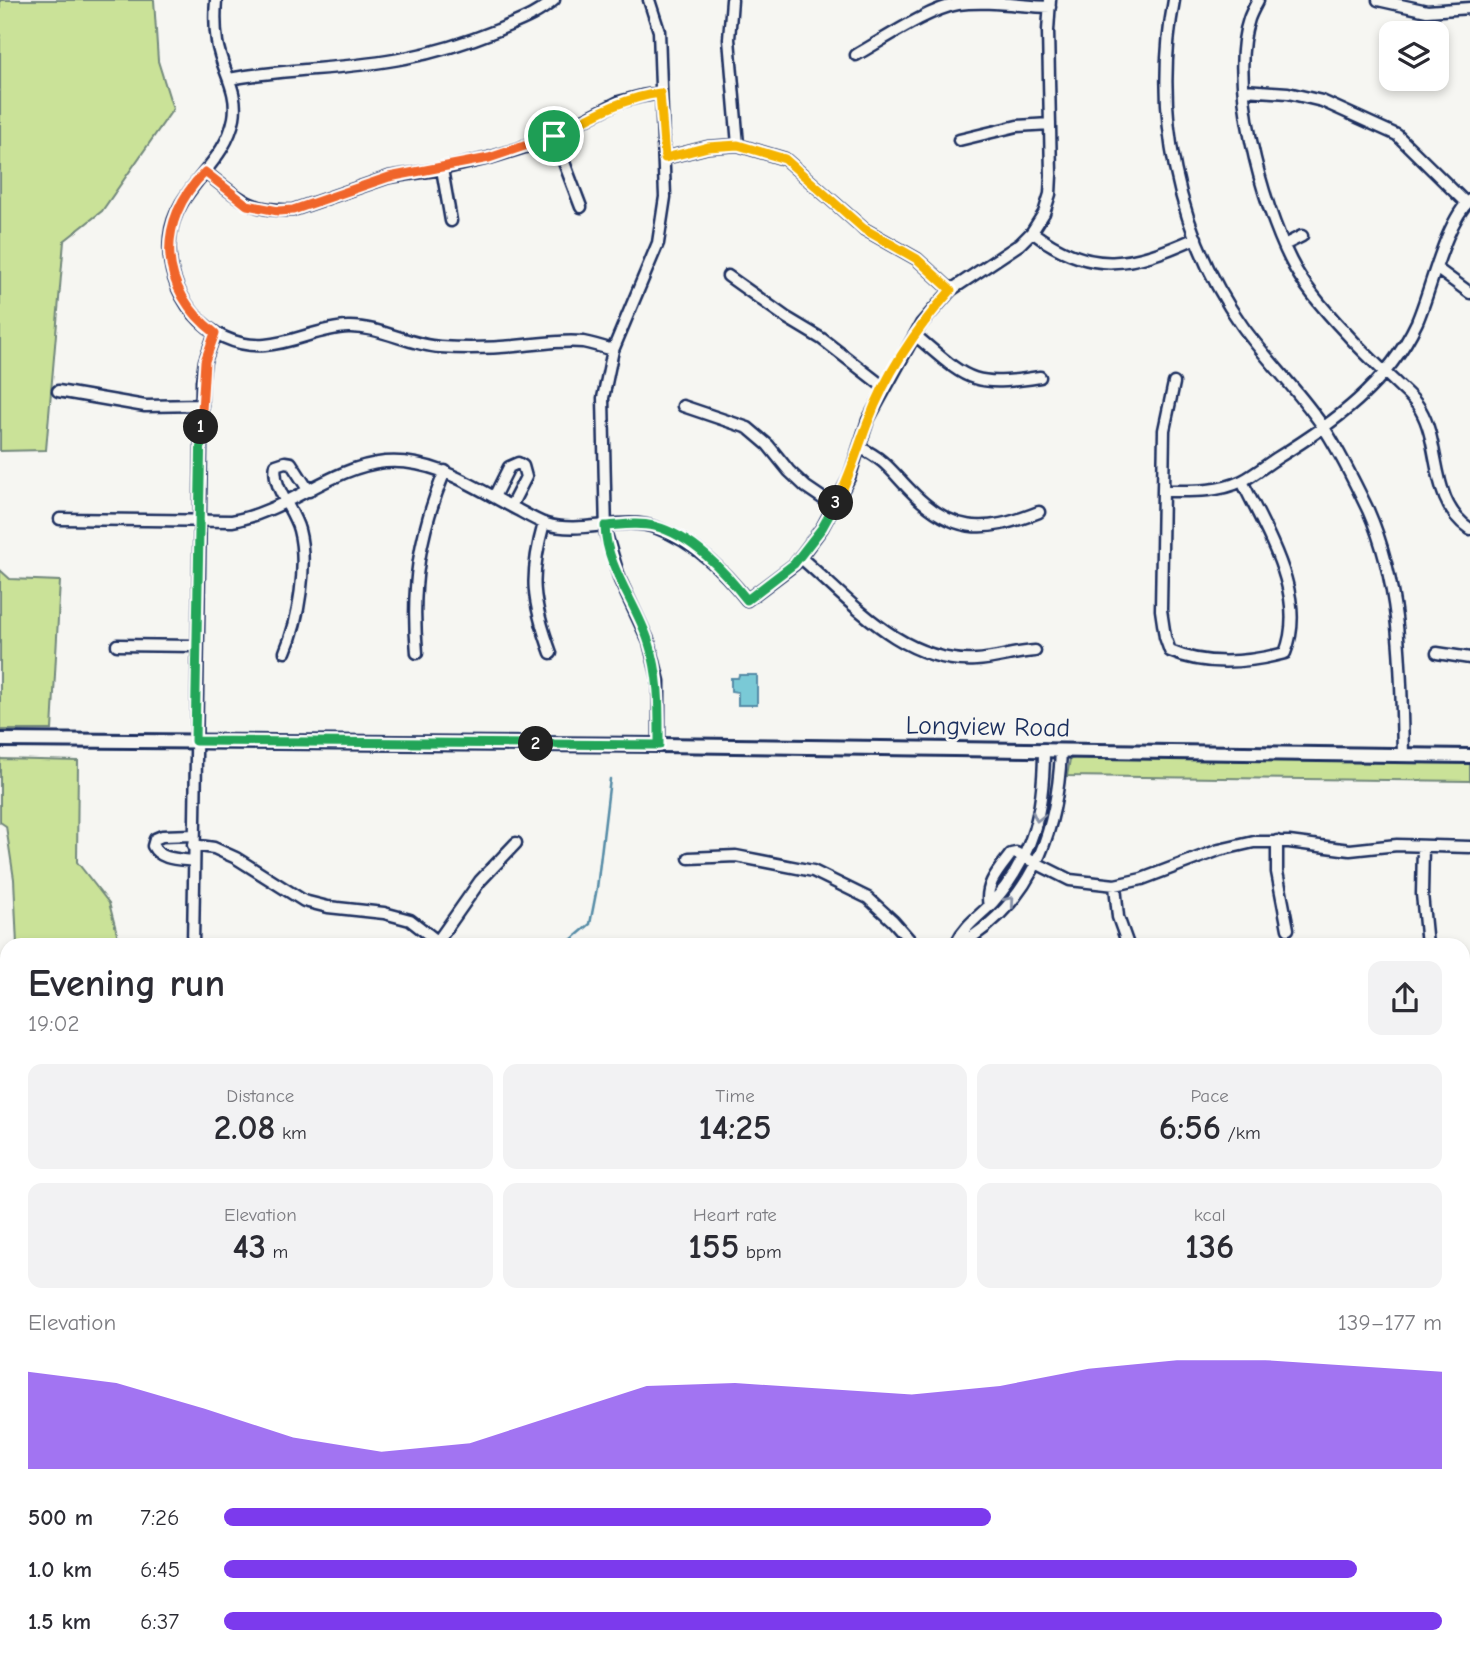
<!DOCTYPE html>
<html lang="en">
<head>
<meta charset="utf-8">
<style>
	body { margin:0; font-family:"Comic Neue",sans-serif; background:#f2f2f3; color:#2b2b33; height:100vh; display:flex; flex-direction:column; font-size:26px; white-space:nowrap }
	* { box-sizing:border-box; margin:0 }
	p { font-size:23px; color:#7c7c81 }
	.icon { flex:none; width:38px; height:38px; fill:none; stroke:currentColor; stroke-width:2; stroke-linecap:round; stroke-linejoin:round }
	.map { position:relative; flex:1; overflow:hidden }
	.panel { position:absolute; left:0px; top:938px; width:1470px; height:726px; display:flex; flex-direction:column; background:#fff; border-radius:21px 21px 0 0; box-shadow:0 4px 10px #0003 }
	.panel>* { flex:none }
	.controls { position:absolute; left:1379px; top:21px; display:grid; gap:14px }
	.controls a { display:grid; place-items:center; width:70px; height:70px; border-radius:14px; background:#fff; box-shadow:0 4px 10px #0003; font-size:35px }
	.pin { position:absolute; display:grid; place-items:center; width:60px; height:60px; color:#fff; margin:-30px; border:4px solid #fff; border-radius:50%; box-shadow:0 2px 7px #0007 }
	.km { position:absolute; width:35px; height:35px; margin:-18px; border-radius:50%; background:#222; color:#fff; font-size:19px; line-height:35px; text-align:center }
	.round { display:grid; place-items:center; flex:none; width:74px; height:74px; border-radius:14px; background:#f2f2f3 }
	.headline { display:flex; align-items:center; justify-content:space-between; height:119px; padding:0 28px }
	h1 { font-size:38px; font-weight:700; line-height:52px }
	.figures { display:grid; grid-template-columns:repeat(3,1fr); gap:10px; height:119px; padding:7px 28px }
	.figures div { display:grid; align-content:center; border-radius:14px; background:#f2f2f3; text-align:center }
	.figures b { font-size:35px; font-weight:700 }
	.figures small { font-size:19px; font-weight:400 }
	.figures p { font-size:19px }
	.chart { height:196px; padding:14px 28px }
	.chart p { display:flex; justify-content:space-between }
	.chart svg { width:100%; height:126px; margin-top:7px; fill:#7c3aed; opacity:.7 }
	ul { padding:0 28px; list-style:none; font-size:23px }
	li { display:grid; grid-template-columns:112px 84px 1fr; align-items:center; height:52px }
	li i { height:18px; border-radius:9px; background:#7c3aed }
	.map>svg:first-child { display:block }
</style>
</head>
<body>
<div class="map">
<svg width="1470" height="1663" viewBox="0 0 1470 1663">
	<rect width="100%" height="100%" fill="#f6f6f2"/>
	<filter id="ink" filterUnits="userSpaceOnUse"><feTurbulence type="fractalNoise" baseFrequency=".0143" numOctaves="2"/><feDisplacementMap in="SourceGraphic" scale="14" xChannelSelector="R" yChannelSelector="G"/><feConvolveMatrix kernelMatrix="1 2 1 2 8 2 1 2 1" color-interpolation-filters="sRGB"/></filter>
	<g filter="url(#ink)">
		<!-- green -->
		<path fill="#cae298" stroke="#72887b" stroke-width="2" d="M 0,0 L 154,0 L 158,61 L 173,109 L 102,211 L 64,241 L 46,450 L 0,451 Z
			M 0,570 L 10,579 L 60,581 L 52,730 L 0,730 Z
			M 1079,757 L 1470,762 L 1470,781 L 1067,776 L 1070,759 Z
			M 0,759 L 78,761 L 77,862 L 109,903 L 120,945 L 17,945 L 14,879 L 6,826 L 0,822 Z
			M 0,1108 L 7,1108 L 7,1177 L 0,1165 Z
			M 1463,1427 L 1470,1433 L 1470,1656 L 1459,1663 L 1326,1663 L 1328,1657 L 1463,1657 Z
			M 7,1612 L 7,1657 L 279,1657 L 276,1663 L 0,1663 L 0,1613 Z"/>
		<!-- water -->
		<path fill="#7ac9d6" stroke="#548ba6" stroke-width="2" d="M 739,675 L 757,675 L 757,705 L 738,705 L 738,692 L 731,691 L 731,678 L 738,678 Z"/>
		<g fill="none" stroke-linecap="round" stroke-linejoin="round">
			<!-- stream -->
			<path stroke="#548ba6" stroke-width="2.5" d="M 565,945 L 590,924 L 597,888 L 610,779
				M 218,1663 L 222,1657"/>
			<defs>
				<path id="minor" d="M 216,0 C 215,13 215,29 217,42 C 221,69 239,90 234,118 C 225,166 175,188 170,237 C 164,293 207,349 265,345 C 294,343 319,328 348,327 C 380,326 408,345 440,347 C 468,349 497,348 525,345 C 544,343 563,340 583,342 C 593,344 603,347 613,350
					M 649,0 L 659,31 L 665,197 L 658,243 L 613,350 L 603,398 L 606,534 L 620,580 L 649,642 L 659,681 L 659,745
					M 732,0 L 729,39 L 738,145
					M 1174,0 C 1153,112 1176,233 1243,327 C 1269,363 1302,394 1326,431 C 1342,456 1355,483 1368,510 C 1402,587 1401,673 1403,755
					M 1258,0 C 1255,6 1251,13 1249,19 C 1228,81 1262,204 1291,261 C 1304,287 1326,312 1346,333 C 1361,350 1378,366 1395,382 C 1403,390 1414,398 1420,409 C 1442,446 1429,502 1470,529
					M 1378,0 L 1427,11 L 1470,8
					M 856,55 C 883,40 928,9 958,4 C 987,0 1020,6 1050,7
					M 229,79 C 287,68 347,70 405,58 C 437,52 468,42 498,30 C 519,21 537,15 554,0
					M 1244,90 L 1288,93 L 1322,101 L 1397,135 L 1466,203
					M 554,136 L 581,207
					M 959,140 L 1017,126 L 1050,124
					M 665,158 L 708,147 L 738,145 L 785,159 L 864,229 L 917,259 L 951,290
					M 442,169 L 451,221
					M 205,172 C 238,197 249,212 293,210 L 389,177 L 442,169 L 489,158 L 538,143 L 619,102 L 642,96 L 660,93
					M 1032,232 C 1091,277 1133,266 1196,238
					M 1284,245 L 1302,236
					M 1436,268 L 1470,293
					M 728,276 L 787,318 L 822,339 L 885,388
					M 915,335 C 967,379 969,388 1040,377
					M 1174,383 L 1164,430 L 1161,610 L 1165,637 L 1170,651 C 1207,667 1247,663 1285,653 C 1308,596 1266,532 1242,481
					M 58,391 L 145,406 L 202,405
					M 683,406 L 748,428 L 768,445 L 789,471 L 806,487 L 834,506
					M 859,447 C 885,460 889,468 908,488 C 951,534 983,534 1039,512
					M 1163,491 C 1189,491 1217,493 1242,481 C 1254,475 1266,465 1277,458 C 1334,423 1388,384 1417,322 C 1431,290 1445,223 1470,200
					M 494,497 L 509,467 L 518,463 L 523,466 L 526,477 L 511,506
					M 60,519 L 232,521 C 286,512 331,467 385,462 C 435,458 475,488 518,510 C 527,515 537,521 546,524 C 582,535 624,515 657,528 C 695,542 723,570 747,600 L 795,564 L 822,528 L 849,478 L 868,420 L 921,324 L 951,290 L 1020,244 L 1032,232 L 1044,213 L 1050,194 L 1051,175 L 1048,31 L 1050,0
					M 544,523 C 529,577 532,601 551,653
					M 800,557 C 851,601 902,664 976,660 C 996,659 1015,652 1035,651
					M 117,645 L 196,646
					M 285,652 C 299,620 308,564 299,530 C 294,510 271,486 276,465 L 285,462 L 291,463 L 309,491
					M 417,653 C 411,586 419,534 445,471
					M 1437,653 L 1470,658
					M 193,835 L 162,836 L 155,839 L 153,846 C 160,860 179,859 194,861
					M 1277,841 L 1277,872 L 1288,929
					M 193,845 L 214,848 L 236,858 L 304,901 L 328,907 L 384,913 L 410,920 L 437,941
					M 1423,846 L 1422,894 L 1427,945
					M 689,858 L 736,856 L 813,871 L 868,898 L 893,921 L 914,945
					M 1115,885 L 1118,917 L 1128,945
					M 989,906 C 984,885 999,870 1011,854 L 1016,853 L 1070,880 L 1115,885 L 1142,879 L 1219,850 L 1254,842 L 1289,842 L 1350,850 L 1397,845 L 1470,847
					M 957,942 C 965,925 981,915 993,902 C 1034,856 1044,809 1044,749
					M 193,945 L 202,381 L 205,361 L 215,333
					M 435,945 L 480,881 L 516,843
					M 952,945 C 958,940 966,941 972,937 C 1037,893 1058,824 1061,750
					M 0,1102 L 7,1102
					M 1463,1239 L 1470,1240
					M 0,1333 L 7,1351
					M 1470,1337 L 1466,1350 L 1470,1359
					M 0,1558 L 7,1555
					M 1249,1657 L 1270,1663
					M 559,1663 L 561,1657
					M 1121,1663 L 1126,1657
					M 1469,1663 L 1470,1662"/>
				<path id="tertiary" d="M 0,740 L 659,745 L 1470,756"/>
			</defs>
			<!-- minor casing -->
			<use href="#minor" stroke="#1b2f5e" stroke-width="15"/>
			<!-- tertiary casing -->
			<use href="#tertiary" stroke="#1b2f5e" stroke-width="18"/>
			<!-- minor -->
			<use href="#minor" stroke="#f6f6f2" stroke-width="10"/>
			<!-- tertiary -->
			<use href="#tertiary" stroke="#f6f6f2" stroke-width="12"/>
		</g>
		<!-- one-way arrows -->
		<defs><path id="oneway-chevron" d="M-2-3.5L2.5 0L-2 3.5" fill="none" stroke-width="1.6" stroke-linecap="round" stroke-linejoin="round" transform="scale(1.75)"/></defs>
		<g stroke="#8892a8">
			<use href="#oneway-chevron" transform="translate(1038 817) rotate(104)"/>
			<use href="#oneway-chevron" transform="translate(1010 901) rotate(-49)"/>
		</g>
	</g>
	<g fill="none" stroke-linecap="round" stroke-linejoin="round" filter="url(#ink)">
		<defs>
			<path id="split-1" d="M 201,427 L 205,361 L 215,333 C 159,290 154,222 205,172 L 247,205 L 278,211 L 293,210 L 389,177 L 489,158 L 554,136"/>
			<path id="split-2" d="M 201,427 L 195,741 L 536,744"/>
			<path id="split-3" d="M 536,744 L 659,745 C 659,710 660,677 649,643 C 637,604 606,568 605,526 C 621,525 638,522 654,526 C 693,536 724,571 747,600 L 794,564 L 822,528 L 836,503"/>
			<path id="split-4" d="M 554,136 C 589,118 621,98 660,93 L 665,158 L 708,147 L 738,145 L 785,159 L 864,229 L 917,259 L 951,290 C 917,328 886,374 868,422 C 857,450 850,477 836,503"/>
		</defs>
		<!-- split-1 casing -->
		<use href="#split-1" stroke="#fff" stroke-width="14"/>
		<!-- split-2 casing -->
		<use href="#split-2" stroke="#fff" stroke-width="14"/>
		<!-- split-3 casing -->
		<use href="#split-3" stroke="#fff" stroke-width="14"/>
		<!-- split-4 casing -->
		<use href="#split-4" stroke="#fff" stroke-width="14"/>
		<!-- split-1 -->
		<use href="#split-1" stroke="#f0652b" stroke-width="9"/>
		<!-- split-2 -->
		<use href="#split-2" stroke="#22a559" stroke-width="9"/>
		<!-- split-3 -->
		<use href="#split-3" stroke="#22a559" stroke-width="9"/>
		<!-- split-4 -->
		<use href="#split-4" stroke="#f5b400" stroke-width="9"/>
	</g>
	<g text-anchor="middle" stroke-width="6" stroke-linejoin="round" paint-order="stroke">
		<!-- street labels -->
		<g font-size="26" fill="#1b2f5e" stroke="#f6f6f2">
			<text transform="translate(988 726) rotate(1)" y="9">Longview Road</text>
		</g>
	</g>
</svg>
<div class="controls">
<a><svg class="icon" aria-label="layers" viewBox="0 0 24 24"><path d="M12 4l9 5-9 5-9-5zM3 14l9 5 9-5"/></svg></a>
</div>
<div class="pin" style="left:554px;top:136px;background:#1e9e55"><svg class="icon" aria-label="arrive" viewBox="0 0 24 24"><path d="M6 21V4h12l-3 4 3 4H6"/></svg></div>
<b class="km" style="left:201px;top:427px">1</b>
<b class="km" style="left:536px;top:744px">2</b>
<b class="km" style="left:836px;top:503px">3</b>
<section class="panel">
<div class="headline"><div><h1>Evening run</h1><p>19:02</p></div><a class="round"><svg class="icon" aria-label="share" viewBox="0 0 24 24"><path d="M12 15V3M7 8l5-5 5 5M5 13v7h14v-7"/></svg></a></div>
<div class="figures">
<div><p>Distance</p><b>2.08<small> km</small></b></div>
<div><p>Time</p><b>14:25</b></div>
<div><p>Pace</p><b>6:56<small> /km</small></b></div>
</div>
<div class="figures">
<div><p>Elevation</p><b>43<small> m</small></b></div>
<div><p>Heart rate</p><b>155<small> bpm</small></b></div>
<div><p>kcal</p><b>136</b></div>
</div>
<div class="chart"><p><span>Elevation</span>139–177 m</p>
<svg viewBox="0 0 160 44" preserveAspectRatio="none"><path d="M0 44V10L10 14L20 23L30 33L40 38L50 35L60 25L70 15L80 14L90 16L100 18L110 15L120 9L130 6L140 6L150 8L160 10V44z"/></svg>
</div>
<ul>
<li><b>500 m</b>7:26<i style="width:63%"></i></li>
<li><b>1.0 km</b>6:45<i style="width:93%"></i></li>
<li><b>1.5 km</b>6:37<i style="width:100%"></i></li>
</ul>
</section>
</div>
</body>
</html>
